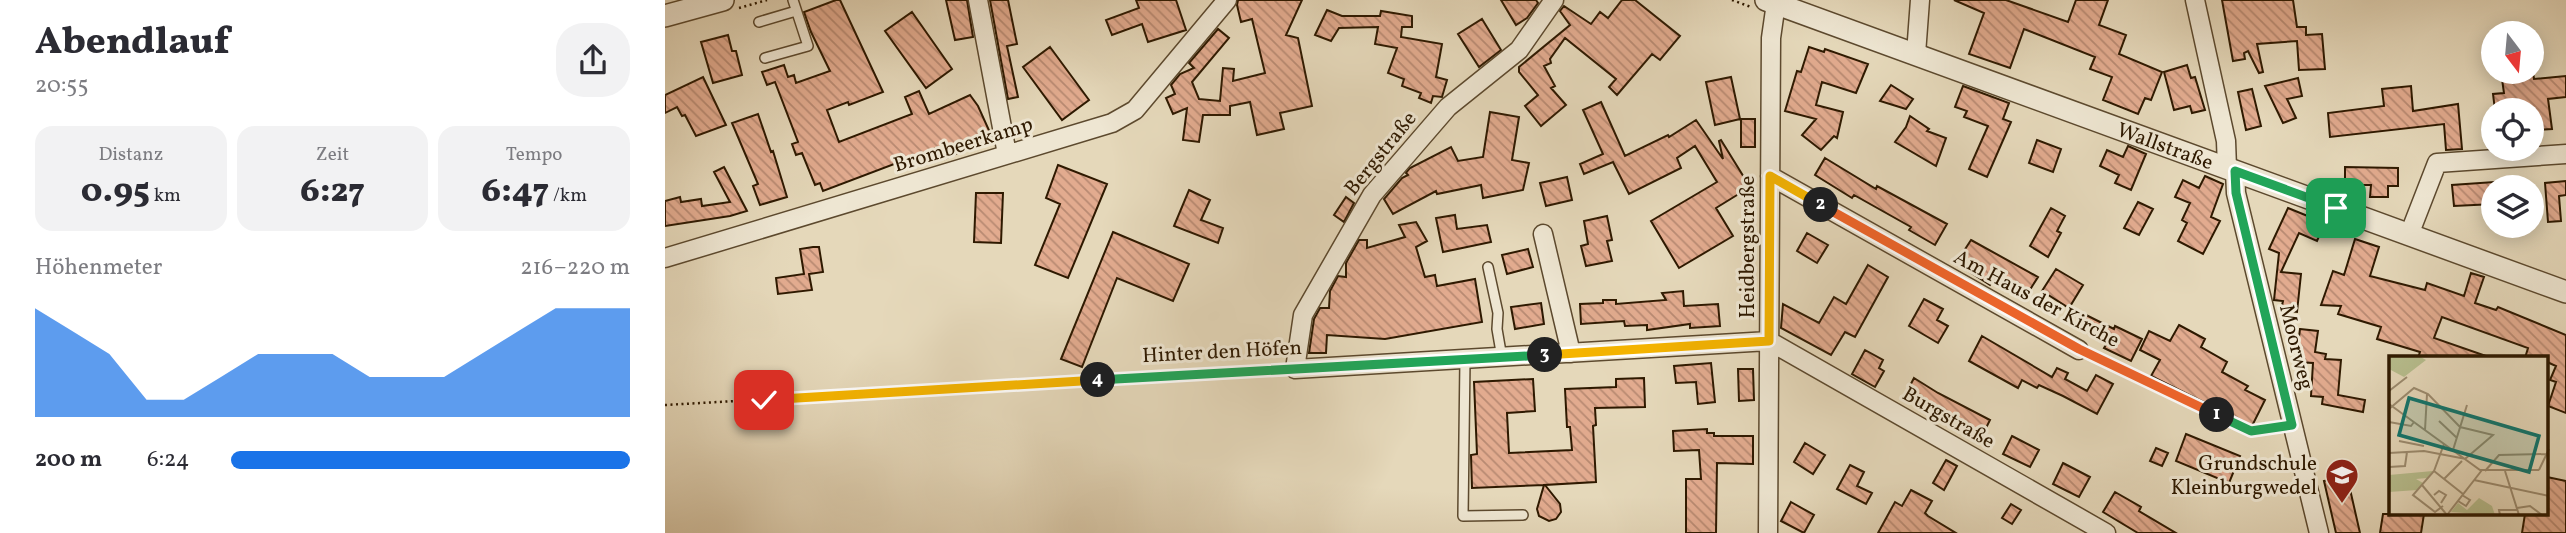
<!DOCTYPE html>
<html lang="de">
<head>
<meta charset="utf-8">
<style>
	body { margin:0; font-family:Vollkorn,serif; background:#f2f2f3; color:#2b2b33; height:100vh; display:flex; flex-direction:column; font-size:26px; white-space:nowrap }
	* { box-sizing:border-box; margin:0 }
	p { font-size:23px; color:#7c7c81 }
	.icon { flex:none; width:38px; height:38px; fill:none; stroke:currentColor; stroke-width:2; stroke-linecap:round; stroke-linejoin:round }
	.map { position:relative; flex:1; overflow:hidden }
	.drawer { display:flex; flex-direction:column; background:#fff; width:665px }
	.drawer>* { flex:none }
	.needle { width:46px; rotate:164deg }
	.fabs { position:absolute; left:1816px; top:21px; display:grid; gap:14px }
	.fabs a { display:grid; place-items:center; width:63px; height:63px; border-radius:50%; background:#fff; box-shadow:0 4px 18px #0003; font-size:35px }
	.pin { position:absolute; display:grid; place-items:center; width:60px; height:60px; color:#fff; margin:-30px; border-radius:14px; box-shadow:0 4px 10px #0006 }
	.km { position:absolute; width:35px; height:35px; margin:-18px; border-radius:50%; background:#222; color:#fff; font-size:19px; line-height:35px; text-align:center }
	.round { display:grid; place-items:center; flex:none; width:74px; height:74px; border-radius:28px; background:#f2f2f3 }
	.overview { display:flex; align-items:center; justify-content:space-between; height:119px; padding:0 35px }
	h1 { font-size:38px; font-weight:800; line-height:52px }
	.metrics { display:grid; grid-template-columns:repeat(3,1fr); gap:10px; height:119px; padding:7px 35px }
	.metrics div { display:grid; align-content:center; border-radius:18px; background:#f2f2f3; text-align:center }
	.metrics b { font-size:35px; font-weight:800 }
	.metrics small { font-size:19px; font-weight:400 }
	.metrics p { font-size:19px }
	.chart { height:196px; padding:14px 35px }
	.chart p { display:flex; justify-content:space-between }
	.chart svg { width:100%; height:126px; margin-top:7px; fill:#1a73e8; opacity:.7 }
	ul { padding:0 35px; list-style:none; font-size:23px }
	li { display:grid; grid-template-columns:112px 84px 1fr; align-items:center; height:52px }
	li i { height:18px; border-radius:9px; background:#1a73e8 }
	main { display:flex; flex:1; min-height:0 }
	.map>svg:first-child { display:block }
</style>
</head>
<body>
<main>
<section class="drawer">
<div class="overview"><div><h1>Abendlauf</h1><p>20:55</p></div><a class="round"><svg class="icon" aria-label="share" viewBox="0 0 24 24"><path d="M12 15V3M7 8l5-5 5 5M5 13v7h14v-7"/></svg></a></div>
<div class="metrics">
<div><p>Distanz</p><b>0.95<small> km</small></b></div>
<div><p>Zeit</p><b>6:27</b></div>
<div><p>Tempo</p><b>6:47<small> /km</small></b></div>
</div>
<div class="chart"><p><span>Höhenmeter</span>216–220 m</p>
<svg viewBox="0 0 160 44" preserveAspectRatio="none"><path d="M0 44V6L10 14L20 22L30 38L40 38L50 30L60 22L70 22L80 22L90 30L100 30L110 30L120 22L130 14L140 6L150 6L160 6V44z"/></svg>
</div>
<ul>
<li><b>200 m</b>6:24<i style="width:100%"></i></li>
</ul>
</section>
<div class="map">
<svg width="1901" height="533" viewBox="0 0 1901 533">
	<defs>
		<pattern id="building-back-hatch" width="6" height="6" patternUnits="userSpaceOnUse" patternTransform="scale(1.75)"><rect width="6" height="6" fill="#e2ab8f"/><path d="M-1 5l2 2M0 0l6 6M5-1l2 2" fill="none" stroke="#b88a72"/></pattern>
	</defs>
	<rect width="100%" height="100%" fill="#e5d8ba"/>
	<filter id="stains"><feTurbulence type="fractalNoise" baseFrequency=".00286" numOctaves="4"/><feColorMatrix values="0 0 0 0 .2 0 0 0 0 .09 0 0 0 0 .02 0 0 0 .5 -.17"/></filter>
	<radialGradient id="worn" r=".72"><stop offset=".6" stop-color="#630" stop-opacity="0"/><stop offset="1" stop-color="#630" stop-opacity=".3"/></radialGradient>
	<!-- building -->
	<path fill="url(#building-back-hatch)" stroke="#2e1900" stroke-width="2" d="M 171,0 L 175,0 L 218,92 L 184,105 L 183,102 L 162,110 L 174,142 L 247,114 L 240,97 L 254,91 L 264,114 L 305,95 L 313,106 L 327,137 L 280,159 L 274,147 L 158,191 L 155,183 L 150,185 L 137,153 L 131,155 L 127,144 L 133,142 L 110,82 L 102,85 L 97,72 L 119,65 L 123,77 L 129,75 L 131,83 L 165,71 L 146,32 L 139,12 Z
		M 281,0 L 302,0 L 308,37 L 290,40 Z
		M 325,0 L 343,0 L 352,44 L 342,46 L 353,97 L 343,99 Z
		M 471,0 L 511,0 L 521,30 L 483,42 L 477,24 L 447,35 L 441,20 L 474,8 Z
		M 573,0 L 637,0 L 621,35 L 633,38 L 647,106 L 615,113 L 619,129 L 592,135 L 585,102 L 565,106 L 565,115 L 538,115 L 534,142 L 518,140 L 522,108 L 508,114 L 501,98 L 510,94 L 506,85 L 515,74 L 529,68 L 524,63 L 553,29 L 564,38 L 527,82 L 534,99 L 555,101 L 558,68 L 569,69 L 568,81 L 600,73 L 587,19 L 576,22 L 572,5 Z
		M 836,0 L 871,0 L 873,3 L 862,18 L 851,25 Z
		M 957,0 L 970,0 L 1015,36 L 995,60 L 987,54 L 952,95 L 944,87 L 951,79 L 900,38 L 885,59 L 886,63 L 879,66 L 890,86 L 886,88 L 901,105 L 876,126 L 860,106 L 873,95 L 854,72 L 854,67 L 905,25 L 895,11 L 899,6 L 926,24 L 935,12 L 943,18 Z
		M 1289,0 L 1341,0 L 1403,22 L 1411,0 L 1443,0 L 1434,25 L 1461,35 L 1454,54 L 1497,72 L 1486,100 L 1480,98 L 1473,114 L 1438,100 L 1447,77 L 1425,69 L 1430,57 L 1359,29 L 1345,68 L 1304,54 L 1319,13 Z
		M 1557,0 L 1628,0 L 1632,27 L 1641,27 L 1641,35 L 1657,34 L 1660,69 L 1634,70 L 1632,41 L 1592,44 L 1598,72 L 1594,73 L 1583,51 L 1579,53 L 1580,59 L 1568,61 Z
		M 662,10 L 677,16 L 715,16 L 716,11 L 747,16 L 747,27 L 737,27 L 736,37 L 777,44 L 771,77 L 782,80 L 777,97 L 768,96 L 766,103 L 754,98 L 756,93 L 737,86 L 739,79 L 723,73 L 732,48 L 710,44 L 713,27 L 674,28 L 666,41 L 650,35 Z
		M 247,12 L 287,69 L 261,88 L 220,31 Z
		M 817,19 L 836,50 L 814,67 L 793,34 Z
		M 63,35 L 67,51 L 71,51 L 77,75 L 48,83 L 36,42 Z
		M 385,47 L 424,100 L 397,120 L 358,67 Z
		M 1144,47 L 1159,52 L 1160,49 L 1203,64 L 1191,93 L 1157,82 L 1151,105 L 1178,112 L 1172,138 L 1169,136 L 1156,150 L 1137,135 L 1151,119 L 1120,111 L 1132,71 L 1136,72 Z
		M 1522,65 L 1526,78 L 1530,77 L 1540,110 L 1527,113 L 1525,106 L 1509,110 L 1499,72 Z
		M 1836,72 L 1868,72 L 1869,79 L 1901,76 L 1901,97 L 1883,99 L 1887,129 L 1870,130 L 1868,110 L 1830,110 L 1828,94 L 1839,93 Z
		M 38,77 L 61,125 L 31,136 L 20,115 L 17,116 L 12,107 L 0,113 L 0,95 Z
		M 1066,77 L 1075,119 L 1050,125 L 1041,82 Z
		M 1633,78 L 1637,96 L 1622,99 L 1631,118 L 1618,123 L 1600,86 Z
		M 1226,85 L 1248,99 L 1241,109 L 1215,101 Z
		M 1298,86 L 1344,103 L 1338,119 L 1346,122 L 1322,177 L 1304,169 L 1323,126 L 1299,117 L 1302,111 L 1290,107 Z
		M 1746,86 L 1748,111 L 1793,104 L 1797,149 L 1781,150 L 1779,124 L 1665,137 L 1663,113 L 1719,106 L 1717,89 Z
		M 1587,89 L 1596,126 L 1581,130 L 1573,92 Z
		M 936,102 L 960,156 L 1003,135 L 1004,137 L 1031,120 L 1058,159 L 1054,141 L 1056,140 L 1085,187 L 1051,208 L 1068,236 L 1014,268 L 986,221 L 1052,182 L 1030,146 L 1012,158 L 1016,168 L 964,194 L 948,162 L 919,174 L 915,164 L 938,154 L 918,110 Z
		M 825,112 L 854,117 L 847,160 L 864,163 L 858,190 L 818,198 L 816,185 L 772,194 L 771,191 L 728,214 L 719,199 L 737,178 L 743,175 L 741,173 L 745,168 L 786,147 L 793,161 L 818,157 Z
		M 93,114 L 106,152 L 108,151 L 122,197 L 95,205 L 88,186 L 93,184 L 67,123 Z
		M 1245,116 L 1264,129 L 1262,131 L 1281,138 L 1271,166 L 1230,142 L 1241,127 Z
		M 1076,119 L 1090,119 L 1090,147 L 1076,147 Z
		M 1372,140 L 1396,149 L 1388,172 L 1364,163 Z
		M 1463,146 L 1481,154 L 1466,190 L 1450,183 L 1454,175 L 1435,166 L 1442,150 L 1458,157 Z
		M 1160,158 L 1211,189 L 1212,186 L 1282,224 L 1270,245 L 1244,230 L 1246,227 L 1189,195 L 1187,198 L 1150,175 Z
		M 393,165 L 442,184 L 403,278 L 370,265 L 395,204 L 381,198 Z
		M 59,167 L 82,211 L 65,216 L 0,226 L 0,201 L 15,197 L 16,202 L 36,199 L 37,206 L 65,202 L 49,172 Z
		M 1680,167 L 1733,168 L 1733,186 L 1723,186 L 1723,197 L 1705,197 L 1706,185 L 1680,185 Z
		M 1540,176 L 1558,184 L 1546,217 L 1555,221 L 1538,254 L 1513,241 L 1522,223 L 1517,220 L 1525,203 L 1510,197 L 1518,180 L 1534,188 Z
		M 902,177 L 907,200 L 881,206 L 875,183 Z
		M 1901,181 L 1901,195 L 1894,196 L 1896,221 L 1883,222 L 1880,183 Z
		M 1829,182 L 1829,204 L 1789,206 L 1787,185 Z
		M 524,190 L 545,200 L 536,220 L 558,228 L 553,243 L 509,226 Z
		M 311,193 L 338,193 L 336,243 L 309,242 Z
		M 681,197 L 689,203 L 679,222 L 669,215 Z
		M 1473,202 L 1488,209 L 1474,235 L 1459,228 Z
		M 1386,208 L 1400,216 L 1392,231 L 1396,233 L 1383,257 L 1365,246 Z
		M 1623,208 L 1660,223 L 1652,241 L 1634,233 L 1616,272 L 1636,274 L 1632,312 L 1616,310 L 1618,301 L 1609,300 L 1614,253 L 1604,249 Z
		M 790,215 L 792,229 L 822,225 L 826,242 L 778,252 L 771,218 Z
		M 942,216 L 947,240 L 942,241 L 947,261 L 921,266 L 916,246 L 923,244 L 919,221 Z
		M 751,222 L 762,241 L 751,247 L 760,277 L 770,275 L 772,286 L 810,279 L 817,322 L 720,339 L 662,335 L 661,353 L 644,353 L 649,319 L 655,308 L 664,308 L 665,291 L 673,276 L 681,277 L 681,263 L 694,240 L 702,240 L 702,248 L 740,237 L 734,225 Z
		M 448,232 L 524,264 L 508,301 L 452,278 L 417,367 L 396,359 Z
		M 1142,233 L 1163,245 L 1152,263 L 1132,251 Z
		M 1690,239 L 1714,247 L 1705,276 L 1760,290 L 1762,283 L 1799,296 L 1806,273 L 1819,277 L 1810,303 L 1831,310 L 1833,307 L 1901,335 L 1901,413 L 1883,406 L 1891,382 L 1885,380 L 1891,366 L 1882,362 L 1882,358 L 1860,358 L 1863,348 L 1777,317 L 1769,338 L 1821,356 L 1821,358 L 1753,358 L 1755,352 L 1712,339 L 1716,327 L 1673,314 L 1676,306 L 1656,305 L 1668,271 L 1679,275 Z
		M 1306,240 L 1373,277 L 1359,299 L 1328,281 L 1325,285 L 1297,267 L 1301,261 L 1295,257 Z
		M 148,247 L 154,247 L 158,272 L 144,274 L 147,290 L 113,294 L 111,278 L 139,274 L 135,249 Z
		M 863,249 L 868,267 L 842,274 L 837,255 Z
		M 1203,265 L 1223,277 L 1190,337 L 1180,332 L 1166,355 L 1116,328 L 1118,304 L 1154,323 L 1169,297 L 1181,304 Z
		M 1391,269 L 1418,285 L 1404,308 L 1377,291 Z
		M 1018,291 L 1019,306 L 1053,304 L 1055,326 L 1025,328 L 1025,324 L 982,330 L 982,325 L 960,326 L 959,321 L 916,324 L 915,304 L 938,303 L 938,300 L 951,300 L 951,304 L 1001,300 L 997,293 Z
		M 1259,299 L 1278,309 L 1272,320 L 1283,326 L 1273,343 L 1244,326 Z
		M 876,303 L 879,324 L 850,329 L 846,307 Z
		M 1421,315 L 1449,329 L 1450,326 L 1477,339 L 1466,361 L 1439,348 L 1442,343 L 1414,328 Z
		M 1514,325 L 1540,339 L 1536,347 L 1562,362 L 1557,372 L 1583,386 L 1580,390 L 1600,400 L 1587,426 L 1486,376 L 1495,360 L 1475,350 L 1484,331 L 1505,341 Z
		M 1635,329 L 1653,331 L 1650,352 L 1661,354 L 1660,359 L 1676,360 L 1673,395 L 1700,400 L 1698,412 L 1657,404 L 1658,397 L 1646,396 L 1648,363 L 1631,362 Z
		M 1317,336 L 1387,377 L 1392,368 L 1403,373 L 1400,379 L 1422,391 L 1431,375 L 1448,384 L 1432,414 L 1398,396 L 1374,385 L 1372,388 L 1357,380 L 1353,388 L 1304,361 Z
		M 1200,350 L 1218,360 L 1214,368 L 1219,371 L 1210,387 L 1187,374 Z
		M 1046,363 L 1050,402 L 1033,404 L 1031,382 L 1011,383 L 1009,366 Z
		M 1073,369 L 1088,369 L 1089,400 L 1074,401 Z
		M 979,378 L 980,407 L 930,408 L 931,425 L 928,426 L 931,482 L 880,485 L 895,504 L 896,512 L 891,519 L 884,521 L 874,516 L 872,509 L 879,485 L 807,488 L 806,455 L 812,454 L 809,382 L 868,379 L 870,411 L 842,413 L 844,453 L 907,450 L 905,427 L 902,427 L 900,389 L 951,387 L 951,379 Z
		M 1249,378 L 1273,393 L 1325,420 L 1315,440 L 1273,419 L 1274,417 L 1239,397 Z
		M 1042,429 L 1042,433 L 1049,433 L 1049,436 L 1088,436 L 1088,464 L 1052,463 L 1051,533 L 1021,533 L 1021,479 L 1036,479 L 1034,450 L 1009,451 L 1008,431 Z
		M 1521,434 L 1575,456 L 1564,483 L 1511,461 Z
		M 1347,436 L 1374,450 L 1365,467 L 1338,454 Z
		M 1140,443 L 1160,455 L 1148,474 L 1129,462 Z
		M 1491,448 L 1503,453 L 1497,466 L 1485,461 Z
		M 1281,460 L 1292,466 L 1279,490 L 1268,483 Z
		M 1398,463 L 1425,477 L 1414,497 L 1388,484 Z
		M 1185,465 L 1199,472 L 1192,486 L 1207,493 L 1201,504 L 1172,489 Z
		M 1682,476 L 1695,533 L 1671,533 L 1659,481 Z
		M 1882,477 L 1901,481 L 1901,533 L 1857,533 L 1860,514 L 1882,514 Z
		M 1246,490 L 1267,501 L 1260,513 L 1263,516 L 1291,533 L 1213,533 L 1230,502 L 1237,506 Z
		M 1450,492 L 1476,507 L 1474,511 L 1511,533 L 1473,533 L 1438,512 Z
		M 1126,502 L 1149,515 L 1139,533 L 1116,521 Z
		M 1346,504 L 1356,510 L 1347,524 L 1337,518 Z
		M 1718,514 L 1759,514 L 1756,533 L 1715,533 Z"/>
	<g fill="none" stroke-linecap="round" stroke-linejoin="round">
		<defs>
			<path id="service" d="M 94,22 L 131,11
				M 100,58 L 143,46 L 128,0
				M 823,267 L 833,313 L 832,329 L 837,358
				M 800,360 L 798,516 L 858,515"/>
			<path id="minor" d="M 313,0 L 342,154
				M 889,0 L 854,50 L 783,107 L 707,195 L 638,315 L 630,369 L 1104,341
				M 1530,0 L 1561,141 L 1562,168
				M 1251,54 L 1255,0
				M 1570,171 L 1571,193 L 1654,533
				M 1105,176 L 1414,350
				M 878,234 L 906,353
				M 1744,235 L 1772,163 L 1901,154
				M 0,258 L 447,123 L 470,110 L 562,0
				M 1104,341 L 1441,533
				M 1103,533 L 1106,38 L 1111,3"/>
			<g id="tertiary">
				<path id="s1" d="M 1101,0 L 1901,292"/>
				<path d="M 0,16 L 58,0"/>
			</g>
		</defs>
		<!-- service casing -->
		<use href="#service" stroke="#5c492e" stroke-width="12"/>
		<!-- minor casing -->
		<use href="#minor" stroke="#5c492e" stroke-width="21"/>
		<!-- tertiary casing -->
		<use href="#tertiary" stroke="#5c492e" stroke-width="24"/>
		<!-- path -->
		<path stroke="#2e1900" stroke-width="2.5" stroke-dasharray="2 3.5" stroke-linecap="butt" d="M 1067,0 L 1086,7
			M 74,8 L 102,0
			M 1427,355 L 1586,431 L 1613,427
			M 0,405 L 616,370"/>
		<!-- service -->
		<use href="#service" stroke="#eee6d2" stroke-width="9"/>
		<!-- minor -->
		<use href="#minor" stroke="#eee6d2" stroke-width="18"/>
		<!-- tertiary -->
		<use href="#tertiary" stroke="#eee6d2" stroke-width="21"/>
	</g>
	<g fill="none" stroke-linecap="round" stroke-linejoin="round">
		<defs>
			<path id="split-1" d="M 1552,415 L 1586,431 L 1627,425 L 1571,193 L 1570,171 L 1671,208"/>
			<path id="split-2" d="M 1156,205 L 1414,349 L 1552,415"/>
			<path id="split-3" d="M 880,355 L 1104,341 L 1105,176 L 1156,205"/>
			<path id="split-4" d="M 433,380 L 880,355"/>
			<path id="split-5" d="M 99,400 L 433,380"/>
		</defs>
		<!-- split-1 casing -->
		<use href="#split-1" stroke="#fff" stroke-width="14"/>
		<!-- split-2 casing -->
		<use href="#split-2" stroke="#fff" stroke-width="14"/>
		<!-- split-3 casing -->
		<use href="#split-3" stroke="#fff" stroke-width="14"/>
		<!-- split-4 casing -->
		<use href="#split-4" stroke="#fff" stroke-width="14"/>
		<!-- split-5 casing -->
		<use href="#split-5" stroke="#fff" stroke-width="14"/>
		<!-- split-1 -->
		<use href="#split-1" stroke="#22a559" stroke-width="9"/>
		<!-- split-2 -->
		<use href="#split-2" stroke="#f0652b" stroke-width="9"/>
		<!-- split-3 -->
		<use href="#split-3" stroke="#f5b400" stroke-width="9"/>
		<!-- split-4 -->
		<use href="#split-4" stroke="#22a559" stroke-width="9"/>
		<!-- split-5 -->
		<use href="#split-5" stroke="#f5b400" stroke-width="9"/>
	</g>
	<!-- icons -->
	<defs>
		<symbol id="school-pin" viewBox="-11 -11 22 30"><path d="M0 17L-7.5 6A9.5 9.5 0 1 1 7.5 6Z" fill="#8f2418" stroke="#eee6d2"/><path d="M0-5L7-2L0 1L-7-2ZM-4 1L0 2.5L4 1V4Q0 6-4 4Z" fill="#fff"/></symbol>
	</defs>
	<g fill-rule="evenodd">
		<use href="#school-pin" x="1658" y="456" width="38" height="52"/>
	</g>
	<g text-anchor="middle" stroke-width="6" stroke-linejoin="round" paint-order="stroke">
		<!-- street labels -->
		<g font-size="21" fill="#2e1900" stroke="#eee6d2">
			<text transform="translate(298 144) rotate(-17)" y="7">Brombeerkamp</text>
			<text dy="7" stroke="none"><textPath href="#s1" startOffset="425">Wallstraße</textPath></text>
			<text transform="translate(715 153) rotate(-51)" y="7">Bergstraße</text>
			<text transform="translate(1082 247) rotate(-90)" y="7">Heidbergstraße</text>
			<text transform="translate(1372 298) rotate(28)" y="7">Am Haus der Kirche</text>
			<text transform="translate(1632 347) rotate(76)" y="7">Moorweg</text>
			<text transform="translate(557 351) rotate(-3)" y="7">Hinter den Höfen</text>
			<text transform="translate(1284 417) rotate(30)" y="7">Burgstraße</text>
		</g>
		<!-- poi labels -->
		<g font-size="21" fill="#2e1900" stroke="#eee6d2" text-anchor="end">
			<text x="1652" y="470">Grundschule<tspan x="1652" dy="24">Kleinburgwedel</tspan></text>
		</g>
	</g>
	<!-- overview -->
	<g transform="translate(1724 356)">
		<rect width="159" height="159" fill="#e5d8ba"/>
		<path d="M 0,0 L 30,0 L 37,4 L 15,21 L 0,13 ZM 44,115 L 38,122 L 27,123 L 34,127 L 28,134 L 0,136 L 0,119 ZM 90,142 L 103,150 L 106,159 L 62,156 L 69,147 L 78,154 Z" fill="#b7be8e"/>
		<path fill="none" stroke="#9c8c70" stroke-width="2" d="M 0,35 L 18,21M 0,48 L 91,114 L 150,114M 0,53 L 25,32 L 39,38 L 71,71M 50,65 L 68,82M 0,66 L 22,70 L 25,66M 71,71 L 104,79 L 76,103M 36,74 L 38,38M 10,85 L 35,90M 64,94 L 78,49M 0,97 L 35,95 L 77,103M 0,111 L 16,110 L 18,96M 150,114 L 160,93M 45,115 L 74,138M 96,115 L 110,99 L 158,98M 116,115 L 130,159M 55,123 L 73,105M 85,124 L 160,140M 33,129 L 58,159M 45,139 L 50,135 L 57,139 L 52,147M 69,145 L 77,150 L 81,144 L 73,139M 54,150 L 46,156 L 24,139 L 45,115 L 55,88M 128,152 L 141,150 L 153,159M 58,159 L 93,114M 111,159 L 110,154 L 128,154"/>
		<path fill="#0f766e" fill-opacity="0.15" stroke="#0f766e" stroke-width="3.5" d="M 20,42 L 150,80 L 140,116 L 10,79 Z"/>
		<rect width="159" height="159" fill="none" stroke="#2e1900" stroke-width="3.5"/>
	</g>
	<rect width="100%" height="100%" filter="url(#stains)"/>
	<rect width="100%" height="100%" fill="url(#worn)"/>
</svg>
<div class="fabs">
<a><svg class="needle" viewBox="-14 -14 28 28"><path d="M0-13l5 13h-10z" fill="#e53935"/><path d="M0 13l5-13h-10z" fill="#7c7c81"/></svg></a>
<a><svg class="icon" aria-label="locate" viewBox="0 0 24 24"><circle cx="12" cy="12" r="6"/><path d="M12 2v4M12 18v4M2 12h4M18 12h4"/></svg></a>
<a><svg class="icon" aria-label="layers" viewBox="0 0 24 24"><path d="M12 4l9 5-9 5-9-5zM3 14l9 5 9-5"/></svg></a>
</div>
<div class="pin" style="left:1671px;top:208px;background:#1e9e55"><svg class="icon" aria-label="arrive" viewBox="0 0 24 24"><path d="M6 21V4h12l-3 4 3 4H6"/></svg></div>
<div class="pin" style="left:99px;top:400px;background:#d93025"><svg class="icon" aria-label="check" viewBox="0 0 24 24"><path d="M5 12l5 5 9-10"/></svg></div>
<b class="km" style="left:1552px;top:415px">1</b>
<b class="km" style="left:1156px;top:205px">2</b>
<b class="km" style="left:880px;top:355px">3</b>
<b class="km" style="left:433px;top:380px">4</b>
</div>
</main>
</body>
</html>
